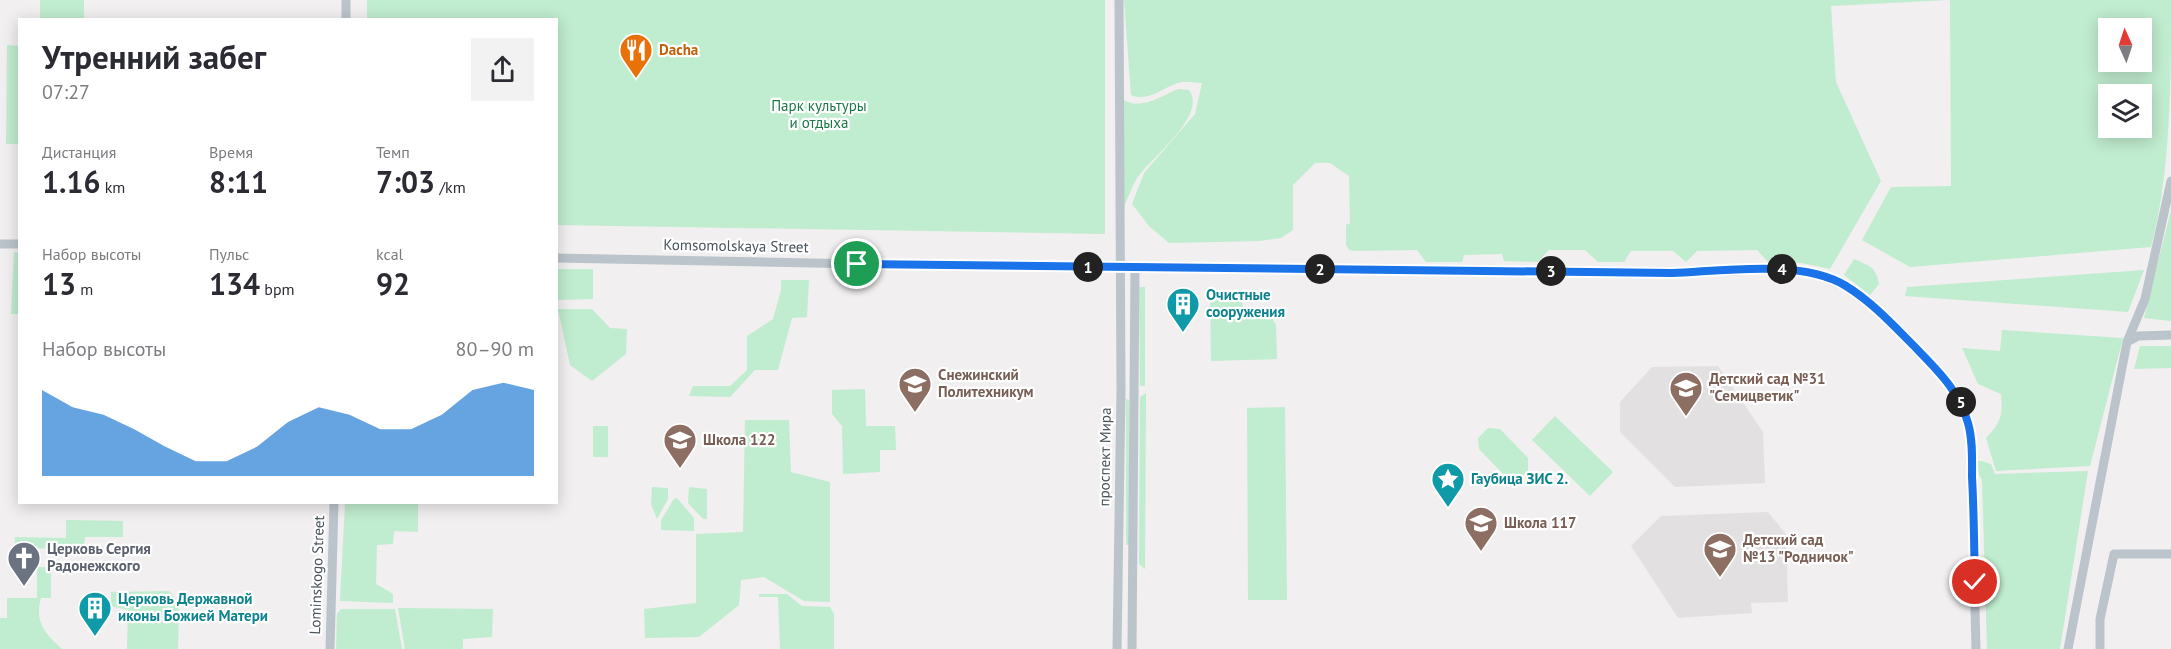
<!DOCTYPE html>
<html lang="ru">
<head>
<meta charset="utf-8">
<style>
	body { margin:0; font-family:"PT Sans",sans-serif; background:#f2f2f3; color:#2b2b33; height:100vh; display:flex; flex-direction:column; font-size:22px; white-space:nowrap }
	* { box-sizing:border-box; margin:0 }
	p { font-size:20px; color:#7c7c81 }
	.icon { flex:none; width:33px; height:33px; fill:none; stroke:currentColor; stroke-width:2; stroke-linecap:round; stroke-linejoin:round }
	.map { position:relative; flex:1; overflow:hidden }
	.panel { position:absolute; left:18px; top:18px; width:540px; height:486px; display:flex; flex-direction:column; background:#fff; border-radius:0px; box-shadow:0 3px 15px #0003 }
	.panel>* { flex:none }
	.needle { width:39px; rotate:357deg }
	.fabs { position:absolute; left:2098px; top:18px; display:grid; gap:12px }
	.fabs a { display:grid; place-items:center; width:54px; height:54px; border-radius:0px; background:#fff; box-shadow:0 3px 15px #0003; font-size:30px }
	.pin { position:absolute; display:grid; place-items:center; width:51px; height:51px; color:#fff; margin:-26px; border:3px solid #fff; border-radius:50%; box-shadow:0 2px 6px #0007 }
	.km { position:absolute; width:30px; height:30px; margin:-15px; border-radius:50%; background:#222; color:#fff; font-size:16px; line-height:30px; text-align:center }
	.round { display:grid; place-items:center; flex:none; width:63px; height:63px; border-radius:0px; background:#f2f2f3 }
	.summary { display:flex; align-items:center; justify-content:space-between; height:102px; padding:0 24px }
	h1 { font-size:33px; font-weight:800; line-height:45px }
	.stats { display:grid; grid-template-columns:repeat(3,1fr); gap:9px; height:102px; padding:6px 24px }
	.stats div { display:grid; align-content:center }
	.stats b { font-size:30px; font-weight:800 }
	.stats small { font-size:16px; font-weight:400 }
	.stats p { font-size:16px }
	.chart { height:168px; padding:12px 24px }
	.chart p { display:flex; justify-content:space-between }
	.chart svg { width:100%; height:108px; margin-top:6px; fill:#257dd5; opacity:.7 }
	.map>svg:first-child { display:block }
</style>
</head>
<body>
<div class="map">
<svg width="2171" height="649" viewBox="0 0 2171 649">
	<rect width="100%" height="100%" fill="#f1efef"/>
	<!-- education -->
	<path fill="#e2e0e0" d="M 1718,366 L 1763,432 L 1765,483 L 1675,487 L 1620,432 L 1620,402 L 1652,367 Z
		M 1768,512 L 1786,534 L 1788,602 L 1751,603 L 1752,613 L 1678,618 L 1631,546 L 1661,516 Z"/>
	<!-- green -->
	<path fill="#c0eccf" fill-rule="evenodd" d="M 40,0 L 84,0 L 84,19 L 40,19 Z
		M 367,0 L 1105,0 L 1105,234 L 557,225 L 556,20 L 367,19 Z
		M 1124,0 L 2171,0 C 2171,79 2171,173 2151,247 L 1910,267 L 1862,240 L 1891,187 L 1951,186 L 1950,0 L 1831,6 L 1836,82 L 1881,181 L 1830,269 L 1802,263 L 1768,262 L 1757,250 L 1697,251 L 1686,262 L 1673,251 L 1631,251 L 1624,262 L 1598,262 L 1585,250 L 1549,250 L 1538,262 L 1504,261 L 1502,254 L 1464,255 L 1462,262 L 1426,262 L 1417,250 L 1354,251 L 1349,250 L 1346,245 L 1346,225 L 1350,223 L 1349,176 L 1330,163 L 1315,163 L 1293,185 L 1293,230 L 1281,238 L 1260,241 L 1169,243 L 1149,226 L 1132,204 L 1144,173 L 1195,114 L 1202,83 C 1196,83 1189,81 1182,82 C 1165,85 1150,103 1131,95 ZM 2109,28 L 2142,28 L 2142,62 L 2109,62 ZM 2109,94 L 2142,94 L 2142,128 L 2109,128 Z
		M 7,45 L 19,46 L 19,144 L 6,144 Z
		M 1178,89 L 1189,90 C 1208,116 1150,158 1137,178 C 1132,187 1128,198 1123,208 L 1121,98 C 1139,112 1159,97 1178,89 Z
		M 2171,210 L 2171,321 L 2144,318 Z
		M 14,252 L 19,253 L 19,314 L 11,314 Z
		M 1854,259 C 1869,266 1876,266 1879,284 L 1870,295 L 1844,275 Z
		M 557,269 L 593,269 L 593,299 L 557,300 Z
		M 2144,270 L 2128,312 L 1905,296 L 1907,287 Z
		M 781,280 L 809,280 L 807,317 L 792,318 L 778,370 L 755,370 L 730,397 L 689,396 L 693,386 L 730,386 L 747,370 L 747,336 L 773,319 L 781,290 Z
		M 1139,287 L 1145,287 L 1145,386 L 1140,386 Z
		M 1210,292 L 1240,292 L 1243,307 L 1265,307 L 1276,325 L 1277,359 L 1211,361 Z
		M 558,309 L 592,309 L 610,328 L 627,329 L 626,354 L 592,381 L 570,365 Z
		M 2002,330 L 2123,338 L 2090,466 L 1996,471 L 1986,438 C 2001,422 2003,416 2001,394 L 1978,384 L 1962,348 L 2000,351 Z
		M 2140,346 L 2171,346 L 2171,368 L 2134,369 Z
		M 865,389 L 866,426 L 895,426 L 896,450 L 880,450 L 880,472 L 843,474 L 842,426 L 832,414 L 832,390 Z
		M 1146,393 L 1145,569 L 1139,564 L 1140,397 Z
		M 1126,399 L 1129,400 L 1129,545 L 1126,545 Z
		M 1285,407 L 1287,600 L 1248,600 L 1247,408 Z
		M 1555,416 L 1613,472 L 1590,496 L 1532,440 Z
		M 745,420 L 789,420 L 791,472 L 830,482 L 830,602 L 804,601 L 764,577 L 741,580 L 739,605 L 699,637 L 645,638 L 644,609 L 696,603 L 696,534 L 743,532 Z
		M 593,426 L 608,426 L 608,457 L 593,457 Z
		M 1488,428 L 1500,429 L 1528,458 L 1528,471 L 1519,479 L 1507,478 L 1479,449 L 1478,438 Z
		M 1977,461 L 1982,461 L 1991,464 L 1995,474 L 2088,471 L 2060,649 L 1987,649 L 1982,480 L 1979,474 Z
		M 652,487 L 668,488 L 668,499 L 657,519 L 651,504 Z
		M 689,487 L 707,489 L 707,519 L 703,519 L 688,503 Z
		M 677,498 L 694,518 L 694,531 L 661,530 L 661,520 L 674,499 Z
		M 345,503 L 418,503 L 418,532 L 394,531 L 393,544 L 377,545 L 376,584 L 393,594 L 393,603 L 340,601 Z
		M 66,520 L 123,521 L 123,537 L 85,537 L 84,546 L 81,549 L 14,548 L 15,537 L 66,538 Z
		M 37,567 L 51,567 L 51,598 L 41,598 C 34,622 45,634 62,649 L 0,649 L 0,618 L 7,618 L 7,598 L 37,598 Z
		M 169,591 L 179,603 L 178,649 L 127,649 L 128,610 L 111,606 L 111,592 Z
		M 759,594 L 787,594 L 802,606 L 830,607 L 834,614 L 834,649 L 780,649 L 778,597 L 759,597 Z
		M 398,608 L 493,609 L 492,637 L 463,639 L 463,649 L 405,649 Z
		M 341,609 L 395,609 L 402,649 L 336,649 L 337,614 Z"/>
	<g fill="none" stroke-linecap="round" stroke-linejoin="round">
		<!-- minor -->
		<path stroke="#bbc4cb" stroke-width="9" d="M 346,20 L 346,0
			M 0,244 L 20,244
			M 556,258 L 911,265 L 1672,273 L 1785,269 L 1813,273 L 1847,287 L 1882,314 L 1945,378 L 1963,406 L 1969,426 L 1971,448 L 1976,649
			M 2127,342 L 2138,336 L 2171,335
			M 330,649 L 334,502
			M 1117,649 L 1121,390 L 1119,0
			M 1132,649 L 1135,267
			M 2068,649 L 2127,342 L 2145,299 L 2171,181
			M 2100,649 L 2100,619 L 2114,554 L 2171,554"/>
	</g>
	<g fill="none" stroke-linecap="round" stroke-linejoin="round">
		<defs>
			<path id="route" d="M 857,264 L 1672,273 C 1723,271 1802,259 1846,286 C 1872,302 1893,325 1914,346 C 1937,370 1959,390 1968,423 C 1973,440 1972,460 1972,477 C 1974,512 1974,547 1975,582"/>
		</defs>
		<!-- route casing -->
		<use href="#route" stroke="#fff" stroke-width="12"/>
		<!-- route -->
		<use href="#route" stroke="#1a73e8" stroke-width="8"/>
	</g>
	<!-- icons -->
	<defs>
		<symbol id="restaurant-pin" viewBox="-11 -11 22 30"><path d="M0 17L-7.5 6A9.5 9.5 0 1 1 7.5 6Z" fill="#e8710a" stroke="#fff"/><path d="M-5-6h1v4h1v-4h1v4h1v-4h1v5L-1.5 .5V6h-2V.5L-5-1ZM5-6V6H3V1.5H1.5Q1.5-4 5-6Z" fill="#fff"/></symbol>
		<symbol id="building-pin" viewBox="-11 -11 22 30"><path d="M0 17L-7.5 6A9.5 9.5 0 1 1 7.5 6Z" fill="#0f9aa8" stroke="#fff"/><path d="M-4-6H4V6H1V3H-1V6H-4ZM-2.5-4.3h1.7v1.8h-1.7ZM.8-4.3h1.7v1.8H.8ZM-2.5-1h1.7V.8h-1.7ZM.8-1h1.7V.8H.8Z" fill="#fff"/></symbol>
		<symbol id="university-pin" viewBox="-11 -11 22 30"><path d="M0 17L-7.5 6A9.5 9.5 0 1 1 7.5 6Z" fill="#8d6e63" stroke="#fff"/><path d="M0-5L7-2L0 1L-7-2ZM-4 1L0 2.5L4 1V4Q0 6-4 4Z" fill="#fff"/></symbol>
		<symbol id="school-pin" viewBox="-11 -11 22 30"><path d="M0 17L-7.5 6A9.5 9.5 0 1 1 7.5 6Z" fill="#8d6e63" stroke="#fff"/><path d="M0-5L7-2L0 1L-7-2ZM-4 1L0 2.5L4 1V4Q0 6-4 4Z" fill="#fff"/></symbol>
		<symbol id="sight-pin" viewBox="-11 -11 22 30"><path d="M0 17L-7.5 6A9.5 9.5 0 1 1 7.5 6Z" fill="#0f9aa8" stroke="#fff"/><path d="M0-6L1.8-2.2L6-1.7L2.9 1.2L3.7 5.4L0 3.3L-3.7 5.4L-2.9 1.2L-6-1.7L-1.8-2.2Z" fill="#fff"/></symbol>
		<symbol id="church-pin" viewBox="-11 -11 22 30"><path d="M0 17L-7.5 6A9.5 9.5 0 1 1 7.5 6Z" fill="#6b7280" stroke="#fff"/><path d="M-1.2-6h2.4v3.5h3.3v2.4h-3.3V6h-2.4V-.1h-3.3v-2.4h3.3Z" fill="#fff"/></symbol>
	</defs>
	<g fill-rule="evenodd">
		<use href="#restaurant-pin" x="617" y="31" width="38" height="52"/>
		<use href="#building-pin" x="1164" y="285" width="38" height="52"/>
		<use href="#university-pin" x="896" y="365" width="38" height="52"/>
		<use href="#school-pin" x="1667" y="369" width="38" height="52"/>
		<use href="#school-pin" x="661" y="421" width="38" height="52"/>
		<use href="#sight-pin" x="1429" y="460" width="38" height="52"/>
		<use href="#school-pin" x="1462" y="504" width="38" height="52"/>
		<use href="#school-pin" x="1701" y="530" width="38" height="52"/>
		<use href="#church-pin" x="5" y="539" width="38" height="52"/>
		<use href="#building-pin" x="76" y="589" width="38" height="52"/>
	</g>
	<g text-anchor="middle" stroke-width="4.5" stroke-linejoin="round" paint-order="stroke">
		<!-- food labels -->
		<g font-size="15" font-weight="bold" fill="#c56008" stroke="#fff" text-anchor="start">
			<text x="659" y="55">Dacha</text>
		</g>
		<!-- park labels -->
		<g font-size="15" fill="#1d7845" stroke="#fff">
			<text x="819" y="111">Парк культуры<tspan x="819" dy="17">и отдыха</tspan></text>
		</g>
		<!-- street labels -->
		<g font-size="15" fill="#48535b" stroke="#fff">
			<text transform="translate(736 246) rotate(1)" y="5">Komsomolskaya Street</text>
			<text transform="translate(1105 457) rotate(-89)" y="5">проспект Мира</text>
			<text transform="translate(317 575) rotate(-88)" y="5">Lominskogo Street</text>
		</g>
		<!-- culture labels -->
		<g font-size="15" font-weight="bold" fill="#0d838f" stroke="#fff" text-anchor="start">
			<text x="1206" y="300">Очистные<tspan x="1206" dy="17">сооружения</tspan></text>
			<text x="1471" y="484">Гаубица ЗИС 2.</text>
			<text x="118" y="604">Церковь Державной<tspan x="118" dy="17">иконы Божией Матери</tspan></text>
		</g>
		<!-- education labels -->
		<g font-size="15" font-weight="bold" fill="#785e54" stroke="#fff" text-anchor="start">
			<text x="938" y="380">Снежинский<tspan x="938" dy="17">Политехникум</tspan></text>
			<text x="1709" y="384">Детский сад №31<tspan x="1709" dy="17">"Семицветик"</tspan></text>
			<text x="703" y="445">Школа 122</text>
			<text x="1504" y="528">Школа 117</text>
			<text x="1743" y="545">Детский сад<tspan x="1743" dy="17">№13 "Родничок"</tspan></text>
		</g>
		<!-- worship labels -->
		<g font-size="15" font-weight="bold" fill="#5b616d" stroke="#fff" text-anchor="start">
			<text x="47" y="554">Церковь Сергия<tspan x="47" dy="17">Радонежского</tspan></text>
		</g>
	</g>
</svg>
<div class="fabs">
<a><svg class="needle" viewBox="-14 -14 28 28"><path d="M0-13l5 13h-10z" fill="#e53935"/><path d="M0 13l5-13h-10z" fill="#7c7c81"/></svg></a>
<a><svg class="icon" aria-label="layers" viewBox="0 0 24 24"><path d="M12 4l9 5-9 5-9-5zM3 14l9 5 9-5"/></svg></a>
</div>
<div class="pin" style="left:857px;top:264px;background:#1e9e55"><svg class="icon" aria-label="arrive" viewBox="0 0 24 24"><path d="M6 21V4h12l-3 4 3 4H6"/></svg></div>
<div class="pin" style="left:1975px;top:582px;background:#d93025"><svg class="icon" aria-label="check" viewBox="0 0 24 24"><path d="M5 12l5 5 9-10"/></svg></div>
<b class="km" style="left:1088px;top:267px">1</b>
<b class="km" style="left:1320px;top:269px">2</b>
<b class="km" style="left:1551px;top:271px">3</b>
<b class="km" style="left:1782px;top:269px">4</b>
<b class="km" style="left:1961px;top:402px">5</b>
<section class="panel">
<div class="summary"><div><h1>Утренний забег</h1><p>07:27</p></div><a class="round"><svg class="icon" aria-label="share" viewBox="0 0 24 24"><path d="M12 15V3M7 8l5-5 5 5M5 13v7h14v-7"/></svg></a></div>
<div class="stats">
<div><p>Дистанция</p><b>1.16<small> km</small></b></div>
<div><p>Время</p><b>8:11</b></div>
<div><p>Темп</p><b>7:03<small> /km</small></b></div>
</div>
<div class="stats">
<div><p>Набор высоты</p><b>13<small> m</small></b></div>
<div><p>Пульс</p><b>134<small> bpm</small></b></div>
<div><p>kcal</p><b>92</b></div>
</div>
<div class="chart"><p><span>Набор высоты</span>80–90 m</p>
<svg viewBox="0 0 160 44" preserveAspectRatio="none"><path d="M0 44V9L10 16L20 19L30 25L40 32L50 38L60 38L70 32L80 22L90 16L100 19L110 25L120 25L130 19L140 9L150 6L160 9V44z"/></svg>
</div>
</section>
</div>
</body>
</html>
